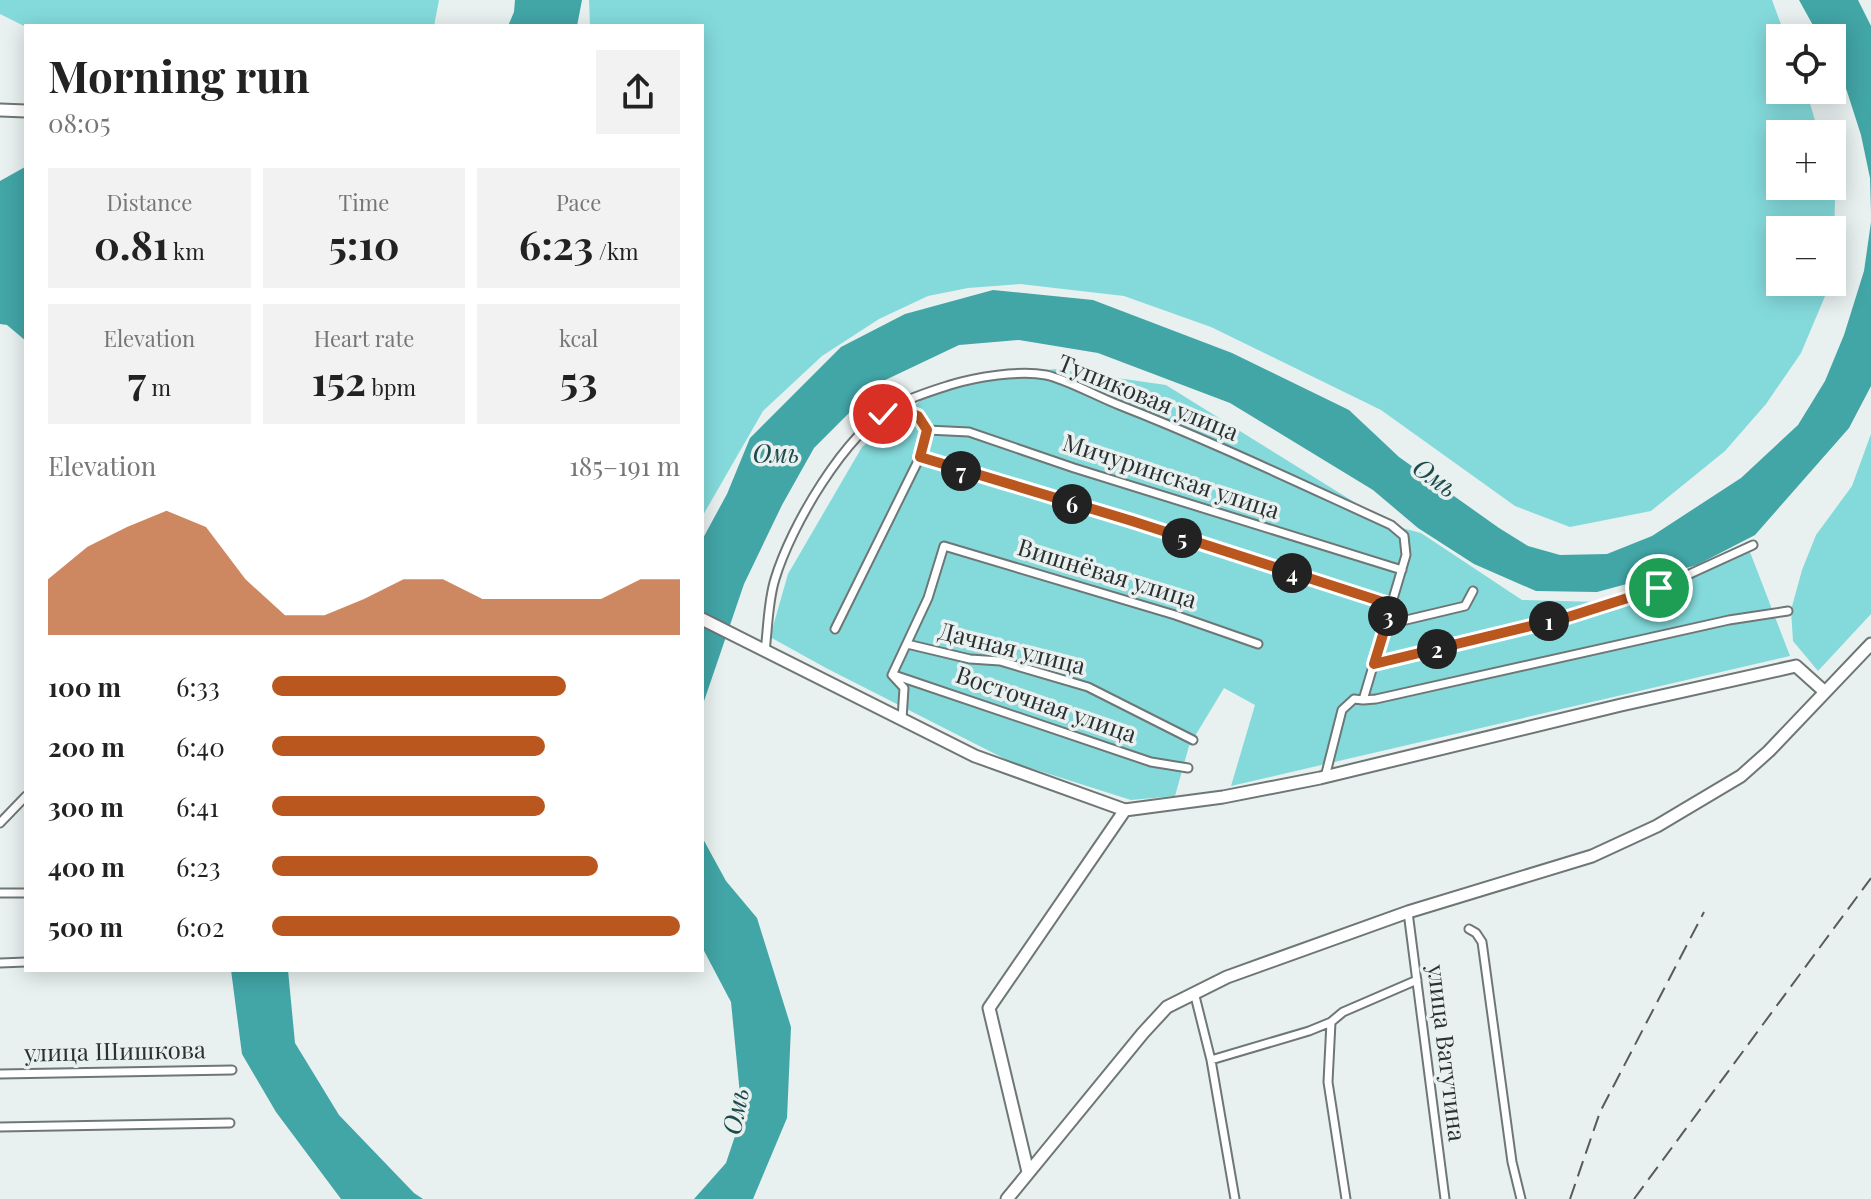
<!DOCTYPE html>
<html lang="en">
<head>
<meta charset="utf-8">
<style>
	body { margin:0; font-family:"Playfair Display",serif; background:#f2f2f2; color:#222; height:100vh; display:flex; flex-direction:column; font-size:30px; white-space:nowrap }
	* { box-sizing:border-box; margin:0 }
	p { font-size:26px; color:#767676 }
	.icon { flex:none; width:44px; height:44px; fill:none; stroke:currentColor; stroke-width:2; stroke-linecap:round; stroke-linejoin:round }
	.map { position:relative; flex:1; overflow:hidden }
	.side { position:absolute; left:24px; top:24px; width:680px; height:948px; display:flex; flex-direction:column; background:#fff; border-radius:0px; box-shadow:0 4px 20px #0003 }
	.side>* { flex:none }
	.buttons { position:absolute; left:1766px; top:24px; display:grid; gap:16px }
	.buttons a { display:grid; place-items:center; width:80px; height:80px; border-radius:0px; background:#fff; box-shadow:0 4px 20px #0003; font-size:40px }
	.pin { position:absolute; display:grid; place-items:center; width:68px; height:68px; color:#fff; margin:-34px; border:4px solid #fff; border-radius:50%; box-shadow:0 2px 8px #0007 }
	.km { position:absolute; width:40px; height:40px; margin:-20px; border-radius:50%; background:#222; color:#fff; font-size:22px; line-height:40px; text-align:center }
	.round { display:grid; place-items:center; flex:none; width:84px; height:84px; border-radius:0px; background:#f2f2f2 }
	.summary { display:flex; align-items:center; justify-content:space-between; height:136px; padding:0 24px }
	h1 { font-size:44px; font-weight:700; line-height:60px }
	.figures { display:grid; grid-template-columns:repeat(3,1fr); gap:12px; height:136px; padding:8px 24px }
	.figures div { display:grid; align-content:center; border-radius:0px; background:#f2f2f2; text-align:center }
	.figures b { font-size:40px; font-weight:700 }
	.figures small { font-size:22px; font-weight:400 }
	.figures p { font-size:22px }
	.chart { height:224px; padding:16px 24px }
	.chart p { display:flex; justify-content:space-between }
	.chart svg { width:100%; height:144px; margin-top:8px; fill:#ba571f; opacity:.7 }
	ul { padding:0 24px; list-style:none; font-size:26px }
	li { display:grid; grid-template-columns:128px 96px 1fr; align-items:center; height:60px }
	li i { height:20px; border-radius:10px; background:#ba571f }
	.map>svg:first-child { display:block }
</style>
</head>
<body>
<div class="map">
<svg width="1871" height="1199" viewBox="0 0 1871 1199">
	<rect width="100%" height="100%" fill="#e8f0f0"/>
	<!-- green -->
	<path fill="#84dadb" d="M 0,0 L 439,0 L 434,26 L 26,27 L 0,14 Z
		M 589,0 L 1772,0 L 1786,38 L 1780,38 L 1780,90 L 1806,90 L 1819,134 L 1780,134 L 1780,186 L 1832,186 L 1835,200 L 1833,277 L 1832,280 L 1832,230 L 1780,230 L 1780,282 L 1831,282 L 1801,353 L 1766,404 L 1725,451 L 1651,511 L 1570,527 L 1515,506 L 1381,410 L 1211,327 L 1124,296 L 1020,284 L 968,288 L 928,296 L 879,319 L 822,356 L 763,411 L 702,517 L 702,26 L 590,26 Z
		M 1055,369 L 1166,385 L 1391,525 L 1421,533 L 1522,600 L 1599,602 L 1750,552 L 1790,656 L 1231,786 L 1255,705 L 1224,688 L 1189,746 L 1175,796 L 1131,800 L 1011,762 L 826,668 L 770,637 L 788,574 L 862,447 L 943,383 Z
		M 1871,434 L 1871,614 L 1818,671 L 1793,641 L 1791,610 L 1802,570 L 1816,535 L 1852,486 Z"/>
	<!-- water -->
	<path fill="#42a5a6" d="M 515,0 L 582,0 L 577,26 L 508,26 L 514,12 Z
		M 1799,0 L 1858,0 L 1871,26 L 1871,212 L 1870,178 L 1861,135 L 1843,79 L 1832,59 L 1832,38 L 1820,38 Z
		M 25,167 L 26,167 L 26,341 L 7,325 L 0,324 L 0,181 Z
		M 1871,222 L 1871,386 L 1849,428 L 1755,535 L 1697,565 L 1597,592 L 1536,591 L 1474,564 L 1418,528 L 1373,490 L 1230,403 L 1098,353 L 1019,340 L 959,345 L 879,383 L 814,448 L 782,505 L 744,584 L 702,707 L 702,540 L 727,494 L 750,438 L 841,347 L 905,314 L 993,290 L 1093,300 L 1232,353 L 1349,410 L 1399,457 L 1499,528 L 1528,546 L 1560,555 L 1607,554 L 1652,536 L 1741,478 L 1798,425 L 1825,381 L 1844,335 L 1864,271 Z
		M 702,837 L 726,881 L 757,918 L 791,1027 L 787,1118 L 753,1199 L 694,1199 L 726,1163 L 742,1115 L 731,1002 L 702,947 Z
		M 231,970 L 288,970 L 295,1043 L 339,1115 L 414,1193 L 423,1199 L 341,1199 L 276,1112 L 242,1054 Z"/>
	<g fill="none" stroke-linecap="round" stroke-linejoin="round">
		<defs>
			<path id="street" d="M 894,406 L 918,416 L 927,430 L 920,457 L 1132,521 L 1392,605
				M 927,430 L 969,432 L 1074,468 L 1402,570
				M 1385,625 L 1465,606 L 1473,591
				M 835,629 L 920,457
				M 907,644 L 970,659 L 1000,661 L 1088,687 L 1193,740
				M 765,651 C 768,628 768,601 775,579 C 791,526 844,435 893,407 C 911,397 931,391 950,385 C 976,377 1019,370 1046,375 C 1066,379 1098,397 1119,405 C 1211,441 1301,484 1391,525 L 1404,536 L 1406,555 L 1363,700 L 1354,699 L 1342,710 L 1325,777
				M 1374,664 L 1568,617 L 1659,588 L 1753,545
				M 894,675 L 1151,762 L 1188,768
				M 1363,700 L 1376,699 L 1729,620 L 1788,611
				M 902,719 L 904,688 L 892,675 L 928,598 L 944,546 L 1175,615 L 1258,644
				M 0,823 L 26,796
				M 0,893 L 26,893
				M 1408,912 L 1445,1199
				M 1469,929 L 1476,933 L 1482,942 L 1512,1162 L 1521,1199
				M 0,963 L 26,962
				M 1194,992 L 1211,1060 L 1235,1199
				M 1331,1022 L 1328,1082 L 1346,1199
				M 1211,1060 L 1309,1031 L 1331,1022 L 1343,1012 L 1417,980
				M 0,1074 L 232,1070
				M 0,1127 L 230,1123"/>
			<path id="secondary" d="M 0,110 L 26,111
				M 702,619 L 975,756 L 1125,810 L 1223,797 L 1320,778 L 1621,705 L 1796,666 L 1825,692
				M 1028,1172 L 989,1008 L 1125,810
				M 1007,1199 L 1143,1033 L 1167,1007 L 1227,977 L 1408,912 L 1592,856 L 1657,826 L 1741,776 L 1769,751 L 1871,644"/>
		</defs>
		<!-- street casing -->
		<use href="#street" stroke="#6e7676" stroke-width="11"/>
		<!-- secondary casing -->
		<use href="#secondary" stroke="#6e7676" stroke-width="15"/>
		<!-- street -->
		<use href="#street" stroke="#fff" stroke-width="7"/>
		<!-- secondary -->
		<use href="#secondary" stroke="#fff" stroke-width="11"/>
		<!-- rail -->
		<path stroke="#575b5b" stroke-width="2" stroke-dasharray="16 8" stroke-linecap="butt" d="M 1570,1199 L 1600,1112 L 1704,912
			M 1634,1199 L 1871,878"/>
	</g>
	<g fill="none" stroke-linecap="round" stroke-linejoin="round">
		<defs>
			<path id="route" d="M 883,414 L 894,406 L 918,416 L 927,430 L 920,457 L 1132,521 L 1392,605 L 1374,664 L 1568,617 L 1659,588"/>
		</defs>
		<!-- route casing -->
		<use href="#route" stroke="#fff" stroke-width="16"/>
		<!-- route -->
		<use href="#route" stroke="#ba571f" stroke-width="10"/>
	</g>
	<g text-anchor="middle" stroke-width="7" stroke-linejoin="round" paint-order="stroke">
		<!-- street labels -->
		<g font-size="24" fill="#2d3030" stroke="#e8f0f0">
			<text transform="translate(1148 398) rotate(22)" y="8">Тупиковая улица</text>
			<text transform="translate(1171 477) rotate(18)" y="8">Мичуринская улица</text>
			<text transform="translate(1107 574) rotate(17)" y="8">Вишнёвая улица</text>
			<text transform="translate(1012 649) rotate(14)" y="8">Дачная улица</text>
			<text transform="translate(1046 705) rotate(19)" y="8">Восточная улица</text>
			<text transform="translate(115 1052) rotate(-1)" y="8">улица Шишкова</text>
			<text transform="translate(1446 1053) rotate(83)" y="8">улица Ватутина</text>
		</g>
		<!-- water labels -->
		<g font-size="26" font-style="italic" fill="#1d4a4a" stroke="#e8f0f0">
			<text x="776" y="463">Омь</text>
			<text transform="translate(1435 478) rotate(36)" y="9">Омь</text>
			<text transform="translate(736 1111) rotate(-79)" y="9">Омь</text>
		</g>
	</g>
</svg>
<div class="buttons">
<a><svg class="icon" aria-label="locate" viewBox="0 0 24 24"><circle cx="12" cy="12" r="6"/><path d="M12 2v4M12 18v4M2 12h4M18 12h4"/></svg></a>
<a>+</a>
<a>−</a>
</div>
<div class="pin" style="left:1659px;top:588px;background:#1e9e55"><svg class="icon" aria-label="arrive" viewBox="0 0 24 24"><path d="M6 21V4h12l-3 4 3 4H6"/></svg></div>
<div class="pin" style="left:883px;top:414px;background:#d93025"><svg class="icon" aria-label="check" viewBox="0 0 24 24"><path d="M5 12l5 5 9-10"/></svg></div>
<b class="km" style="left:1549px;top:621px">1</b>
<b class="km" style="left:1437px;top:649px">2</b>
<b class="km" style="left:1388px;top:616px">3</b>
<b class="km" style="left:1292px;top:573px">4</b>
<b class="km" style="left:1182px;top:538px">5</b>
<b class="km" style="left:1072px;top:504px">6</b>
<b class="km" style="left:961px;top:471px">7</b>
<section class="side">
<div class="summary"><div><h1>Morning run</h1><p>08:05</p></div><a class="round"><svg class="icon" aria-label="share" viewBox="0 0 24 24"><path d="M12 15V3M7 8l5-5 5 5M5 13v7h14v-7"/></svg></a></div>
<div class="figures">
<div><p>Distance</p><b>0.81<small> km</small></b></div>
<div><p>Time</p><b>5:10</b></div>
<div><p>Pace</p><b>6:23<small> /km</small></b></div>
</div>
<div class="figures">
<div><p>Elevation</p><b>7<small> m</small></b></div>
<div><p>Heart rate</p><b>152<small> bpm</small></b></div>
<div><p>kcal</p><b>53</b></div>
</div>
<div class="chart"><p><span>Elevation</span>185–191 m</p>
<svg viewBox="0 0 160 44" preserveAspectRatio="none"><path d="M0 44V27L10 17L20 11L30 6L40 11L50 27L60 38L70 38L80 33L90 27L100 27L110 33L120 33L130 33L140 33L150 27L160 27V44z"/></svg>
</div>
<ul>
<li><b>100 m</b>6:33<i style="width:72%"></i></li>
<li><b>200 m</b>6:40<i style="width:67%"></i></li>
<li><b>300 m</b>6:41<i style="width:67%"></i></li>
<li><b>400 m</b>6:23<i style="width:80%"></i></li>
<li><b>500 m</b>6:02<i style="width:100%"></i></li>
</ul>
</section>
</div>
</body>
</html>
